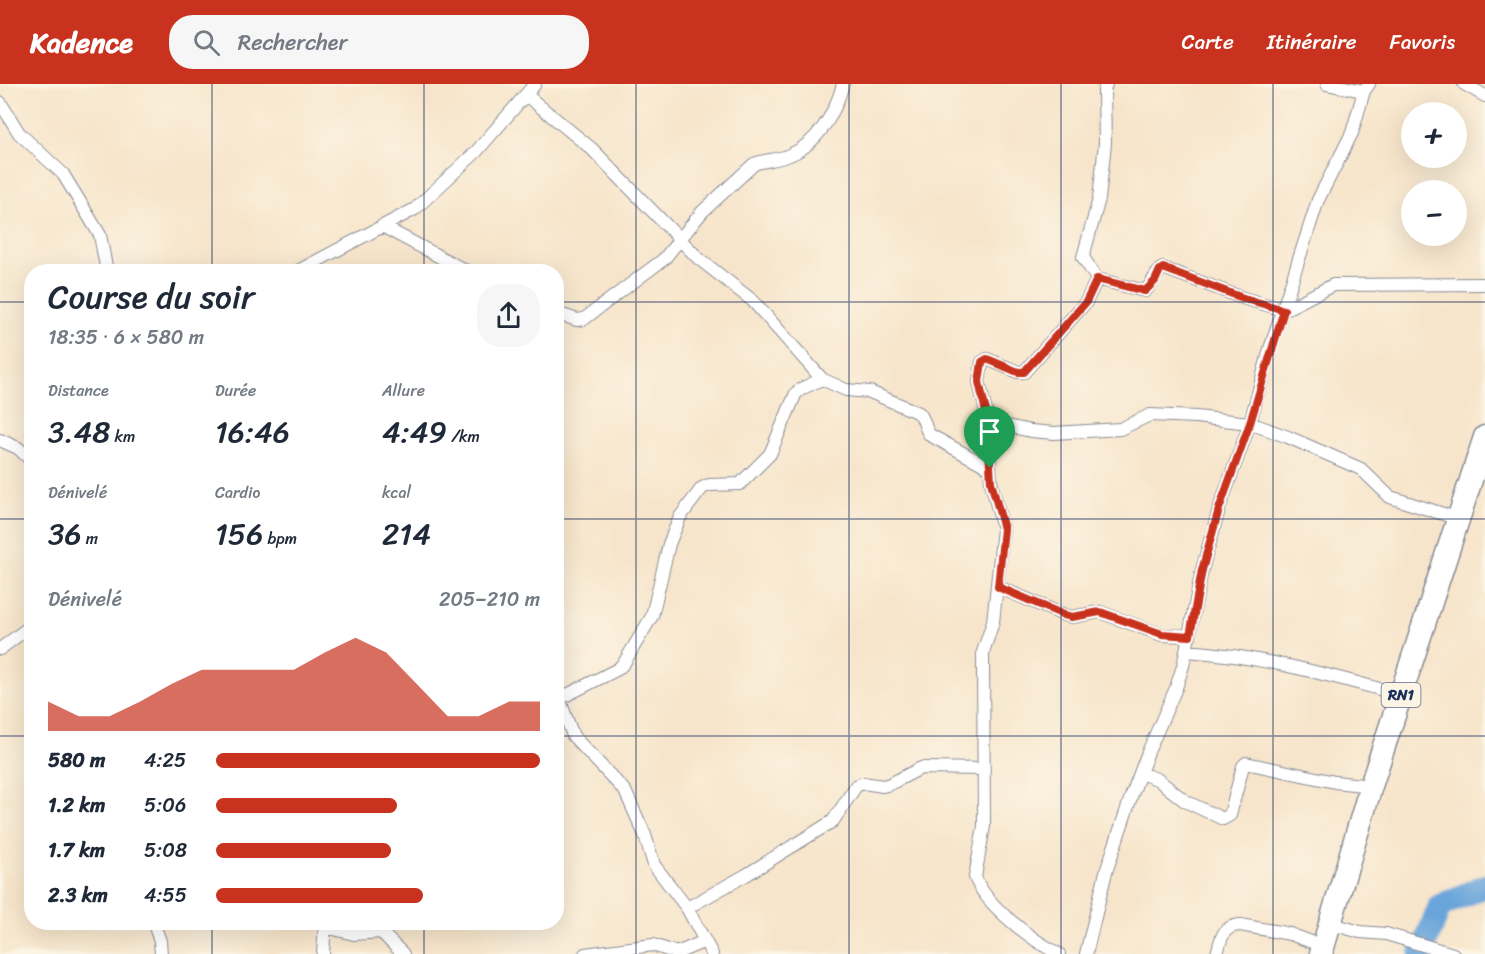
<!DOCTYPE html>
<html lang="fr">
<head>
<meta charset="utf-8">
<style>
	body { margin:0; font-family:Sriracha,sans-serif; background:#f6f6f7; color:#1f2937; height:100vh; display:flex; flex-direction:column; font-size:22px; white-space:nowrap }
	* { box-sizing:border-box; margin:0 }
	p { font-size:20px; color:#747a83 }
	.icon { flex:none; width:33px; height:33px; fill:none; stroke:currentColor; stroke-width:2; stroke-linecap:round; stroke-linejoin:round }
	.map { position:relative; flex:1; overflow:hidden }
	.sheet { position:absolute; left:24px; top:180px; width:540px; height:666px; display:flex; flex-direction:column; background:#fff; border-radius:24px; box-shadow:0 6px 24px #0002 }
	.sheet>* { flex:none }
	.tools { position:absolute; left:1401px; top:18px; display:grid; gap:12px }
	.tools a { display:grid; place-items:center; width:66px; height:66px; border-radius:50%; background:#fff; box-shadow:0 6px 24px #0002; font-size:30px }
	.pin { position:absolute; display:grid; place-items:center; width:51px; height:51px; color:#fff; margin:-62px -26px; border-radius:50% 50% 50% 0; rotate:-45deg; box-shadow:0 0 6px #0007 }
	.pin .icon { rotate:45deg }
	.round { display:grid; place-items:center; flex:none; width:63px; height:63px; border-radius:24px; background:#f6f6f7 }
	.headline { display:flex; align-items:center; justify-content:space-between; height:102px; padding:0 24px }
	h1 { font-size:33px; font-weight:600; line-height:45px }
	.figures { display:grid; grid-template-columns:repeat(3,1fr); gap:9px; height:102px; padding:6px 24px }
	.figures div { display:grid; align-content:center }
	.figures b { font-size:30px; font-weight:600 }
	.figures small { font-size:16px; font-weight:400 }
	.figures p { font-size:16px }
	.chart { height:168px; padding:12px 24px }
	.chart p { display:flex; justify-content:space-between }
	.chart svg { width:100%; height:108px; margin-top:6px; fill:#c8321e; opacity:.7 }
	ul { padding:0 24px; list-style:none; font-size:20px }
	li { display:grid; grid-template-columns:96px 72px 1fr; align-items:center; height:45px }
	li i { height:15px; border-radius:8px; background:#c8321e }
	header { display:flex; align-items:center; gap:36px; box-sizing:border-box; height:84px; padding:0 30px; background:#c8321e; color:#fff }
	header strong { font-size:28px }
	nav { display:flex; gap:33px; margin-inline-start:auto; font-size:21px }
	.search { width:420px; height:54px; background:#f6f6f7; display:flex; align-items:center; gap:15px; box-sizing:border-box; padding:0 21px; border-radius:24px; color:#747a83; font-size:22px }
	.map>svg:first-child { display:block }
</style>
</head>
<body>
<header>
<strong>Kadence</strong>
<div class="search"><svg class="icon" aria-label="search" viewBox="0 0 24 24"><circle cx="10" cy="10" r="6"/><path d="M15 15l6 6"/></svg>Rechercher</div>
<nav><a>Carte</a><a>Itinéraire</a><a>Favoris</a></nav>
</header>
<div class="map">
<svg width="1485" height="870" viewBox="0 0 1485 870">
	<rect width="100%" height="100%" fill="#fcf5e5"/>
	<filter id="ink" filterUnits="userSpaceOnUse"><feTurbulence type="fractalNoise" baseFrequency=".0167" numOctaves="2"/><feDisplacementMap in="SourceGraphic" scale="12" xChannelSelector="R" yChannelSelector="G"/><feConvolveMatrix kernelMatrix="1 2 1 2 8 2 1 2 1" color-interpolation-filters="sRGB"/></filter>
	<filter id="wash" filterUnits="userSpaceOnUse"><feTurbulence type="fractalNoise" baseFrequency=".008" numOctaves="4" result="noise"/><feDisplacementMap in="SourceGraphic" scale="24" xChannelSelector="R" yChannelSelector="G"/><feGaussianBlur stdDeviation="1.35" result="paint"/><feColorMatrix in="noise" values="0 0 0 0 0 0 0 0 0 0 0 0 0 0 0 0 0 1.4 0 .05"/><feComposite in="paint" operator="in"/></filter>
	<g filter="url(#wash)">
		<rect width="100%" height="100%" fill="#f7e5cb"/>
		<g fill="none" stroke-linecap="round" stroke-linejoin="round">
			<!-- river -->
			<path stroke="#69a5da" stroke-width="24" d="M 1421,870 L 1440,822 L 1485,802"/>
		</g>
	</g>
	<g filter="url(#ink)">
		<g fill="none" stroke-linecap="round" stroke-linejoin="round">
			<defs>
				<path id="street" d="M 1327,0 L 1364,7 L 1369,0
					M 1464,0 L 1485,12
					M 526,11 L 592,65 L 698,174 L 753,217 L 822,295 L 846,306 L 870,308 L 919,329 C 925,335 924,344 930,351 L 990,384
					M 0,18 L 19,49 L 63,90 L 100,151 L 107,188
					M 382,142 L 468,188
					M 296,188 L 415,125 L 476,68 L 535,0
					M 1097,195 L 1145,207 C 1153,200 1156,187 1163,184 L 1243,214 L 1284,226 L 1333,201 L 1485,200
					M 556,229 L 577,236 L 584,235 L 664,175 L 702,128 L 754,80 C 765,76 776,76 787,72 C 817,61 835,30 843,0
					M 988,338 L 1031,347 L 1054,349 L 1120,345 L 1150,331 L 1196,333 L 1250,339 L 1288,353 L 1361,385 L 1390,413 L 1459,435
					M 0,356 L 18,364 L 32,377
					M 998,503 L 1064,531 L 1072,533 L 1100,528 L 1162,551 L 1190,552
					M 556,539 L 556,543
					M 0,565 L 32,541
					M 1187,567 C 1260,572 1330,591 1401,611
					M 556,606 L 573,652 L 625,707 L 645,751 L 654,781 L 687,824 L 712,870
					M 559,615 L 618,585 L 624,579 L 652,532 L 669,460 L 680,433 L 702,404 L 709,401 L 740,400 L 770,370 L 796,309 L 803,304 L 822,295
					M 1140,689 L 1157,695 L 1185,717 L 1223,735 L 1230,731 L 1243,682 L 1246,679 L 1335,698 L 1371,702
					M 687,824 L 746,791 L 833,737 L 856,702 L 863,699 L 883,702 L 890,700 L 921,684 L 984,685
					M 153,838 L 160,857 L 161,870
					M 1329,839 L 1360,848 L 1386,850 L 1453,870
					M 326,843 L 354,850 L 381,848 L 403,870
					M 323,870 L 325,838
					M 585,870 L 653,861 L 677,869 L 705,857
					M 1059,870 C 1033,857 985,821 975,793 L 984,742 L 983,568 L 993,538 L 1003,445 L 991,398 L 987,332 L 979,298 L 982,278 L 987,275 L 1018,288 L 1024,288 L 1086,218 L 1097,195 L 1083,173 L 1099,115 L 1105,59 L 1104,7 L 1106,0
					M 1086,870 L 1106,788 L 1131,713 L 1148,668 L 1176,604 L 1183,582 L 1202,486 L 1219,425 L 1250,339 L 1270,265 L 1318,116 L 1352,49 L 1364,7
					M 1217,870 C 1221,855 1222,842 1240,841 L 1290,850 L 1322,862"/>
				<path id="highway" d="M 1321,870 L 1371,702 L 1485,353"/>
			</defs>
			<!-- street casing -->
			<use href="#street" stroke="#898a94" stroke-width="14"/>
			<!-- highway casing -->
			<use href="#highway" stroke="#898a94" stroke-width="25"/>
			<!-- street -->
			<use href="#street" stroke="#fff" stroke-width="12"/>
			<!-- highway -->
			<use href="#highway" stroke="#fff" stroke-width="22"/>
		</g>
	</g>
	<g fill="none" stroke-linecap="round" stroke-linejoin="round" filter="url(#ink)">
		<defs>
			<path id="route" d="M 1163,184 L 1243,214 L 1284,226 L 1250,339 L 1219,425 L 1202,486 L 1190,552 L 1162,550 L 1100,528 L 1072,533 L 1064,531 L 998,503 L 1004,445 L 991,398 L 987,332 L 979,298 L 982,278 L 987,275 L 1018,288 L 1024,288 L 1086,218 L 1097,195 L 1145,207 L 1155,197 L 1160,186 Z"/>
		</defs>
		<!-- route casing -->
		<use href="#route" stroke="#fff" stroke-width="12"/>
		<!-- route -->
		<use href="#route" stroke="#c8321e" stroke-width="8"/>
	</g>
	<!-- grid -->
	<path fill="none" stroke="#1b2f5e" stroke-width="1.5" stroke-opacity="0.55" d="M 212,0 L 212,188M 424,0 L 424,188M 636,0 L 636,870M 849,0 L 849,870M 1061,0 L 1061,870M 1273,0 L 1273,870M 0,218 L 32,218M 556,218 L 1485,218M 0,435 L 32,435M 556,435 L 1485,435M 0,652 L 32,652M 556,652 L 1485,652M 212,838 L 212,870M 424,838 L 424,870"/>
	<g text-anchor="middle" stroke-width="6" stroke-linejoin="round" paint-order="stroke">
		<!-- shield labels -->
		<rect fill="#fcf5e5" stroke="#5e6a86" stroke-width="1.5" x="1381.5" y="599" width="39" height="24" rx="4.5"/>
		<g font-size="15" font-weight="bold" fill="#1b2f5e">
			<text x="1401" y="616">RN1</text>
		</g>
	</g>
</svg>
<div class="tools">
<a>+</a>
<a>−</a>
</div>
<div class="pin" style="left:990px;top:384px;background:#1e9e55"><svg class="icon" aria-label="arrive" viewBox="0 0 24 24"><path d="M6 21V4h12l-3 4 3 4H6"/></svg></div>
<section class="sheet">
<div class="headline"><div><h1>Course du soir</h1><p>18:35 · 6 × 580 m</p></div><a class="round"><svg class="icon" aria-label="share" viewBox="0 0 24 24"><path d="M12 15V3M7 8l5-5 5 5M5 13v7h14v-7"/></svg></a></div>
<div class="figures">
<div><p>Distance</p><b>3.48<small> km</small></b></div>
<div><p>Durée</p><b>16:46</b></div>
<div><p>Allure</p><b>4:49<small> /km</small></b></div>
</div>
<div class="figures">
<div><p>Dénivelé</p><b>36<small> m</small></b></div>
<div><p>Cardio</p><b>156<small> bpm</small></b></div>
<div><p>kcal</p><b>214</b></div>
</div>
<div class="chart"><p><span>Dénivelé</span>205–210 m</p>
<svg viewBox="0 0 160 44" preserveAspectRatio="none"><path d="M0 44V32L10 38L20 38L30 32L40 25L50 19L60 19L70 19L80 19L90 12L100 6L110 12L120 25L130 38L140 38L150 32L160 32V44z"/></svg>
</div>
<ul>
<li><b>580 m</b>4:25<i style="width:100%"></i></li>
<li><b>1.2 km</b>5:06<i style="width:56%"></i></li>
<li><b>1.7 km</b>5:08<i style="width:54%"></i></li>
<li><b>2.3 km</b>4:55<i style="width:64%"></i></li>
</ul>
</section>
</div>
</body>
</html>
